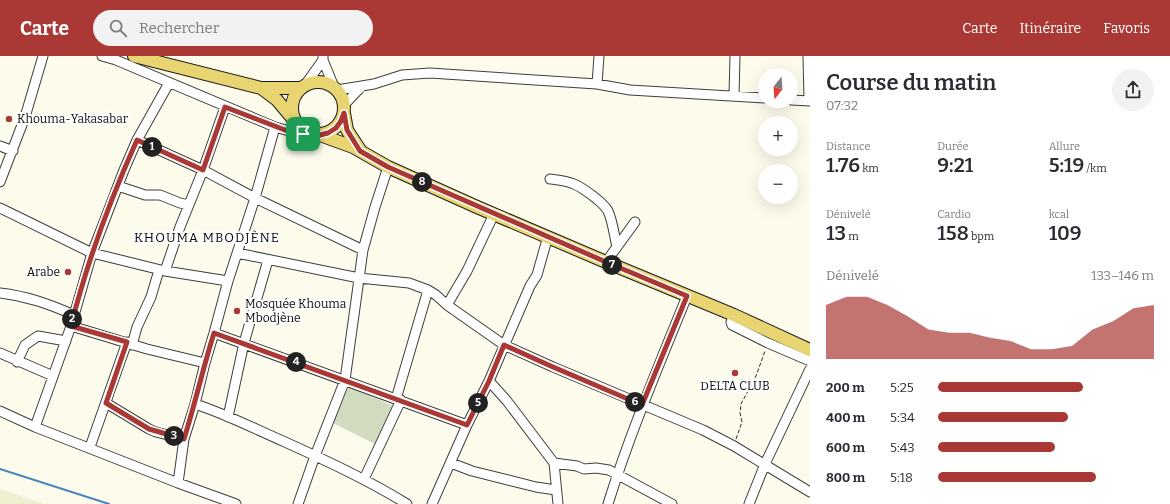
<!DOCTYPE html>
<html lang="fr">
<head>
<meta charset="utf-8">
<style>
	body { margin:0; font-family:Bitter,serif; background:#f2f2f3; color:#2b2b33; height:100vh; display:flex; flex-direction:column; font-size:15px; white-space:nowrap }
	* { box-sizing:border-box; margin:0 }
	p { font-size:13px; color:#7c7c81 }
	.icon { flex:none; width:22px; height:22px; fill:none; stroke:currentColor; stroke-width:2; stroke-linecap:round; stroke-linejoin:round }
	.map { position:relative; flex:1; overflow:hidden }
	.panel { display:flex; flex-direction:column; background:#fff; width:360px }
	.panel>* { flex:none }
	.needle { width:26px; rotate:197deg }
	.tools { position:absolute; left:758px; top:12px; display:grid; gap:8px }
	.tools a { display:grid; place-items:center; width:40px; height:40px; border-radius:50%; background:#fff; box-shadow:0 4px 16px #0002; font-size:20px }
	.pin { position:absolute; display:grid; place-items:center; width:34px; height:34px; color:#fff; margin:-17px; border-radius:8px; box-shadow:0 2px 6px #0006 }
	.km { position:absolute; width:20px; height:20px; margin:-10px; border-radius:50%; background:#222; color:#fff; font-size:11px; line-height:20px; text-align:center }
	.round { display:grid; place-items:center; flex:none; width:42px; height:42px; border-radius:21px; background:#f2f2f3 }
	.summary { display:flex; align-items:center; justify-content:space-between; height:68px; padding:0 16px }
	h1 { font-size:22px; font-weight:600; line-height:30px }
	.metrics { display:grid; grid-template-columns:repeat(3,1fr); gap:6px; height:68px; padding:4px 16px }
	.metrics div { display:grid; align-content:center }
	.metrics b { font-size:20px; font-weight:600 }
	.metrics small { font-size:11px; font-weight:400 }
	.metrics p { font-size:11px }
	.chart { height:112px; padding:8px 16px }
	.chart p { display:flex; justify-content:space-between }
	.chart svg { width:100%; height:72px; margin-top:4px; fill:#aa3935; opacity:.7 }
	ul { padding:0 16px; list-style:none; font-size:13px }
	li { display:grid; grid-template-columns:64px 48px 1fr; align-items:center; height:30px }
	li i { height:10px; border-radius:5px; background:#aa3935 }
	header { display:flex; align-items:center; gap:24px; box-sizing:border-box; height:56px; padding:0 20px; background:#aa3935; color:#fff }
	header strong { font-size:19px }
	nav { display:flex; gap:22px; margin-inline-start:auto; font-size:14px }
	.search { width:280px; height:36px; background:#f2f2f3; display:flex; align-items:center; gap:10px; box-sizing:border-box; padding:0 14px; border-radius:22px; color:#7c7c81; font-size:15px }
	main { display:flex; flex:1; min-height:0 }
	.map>svg:first-child { display:block }
</style>
</head>
<body>
<header>
<strong>Carte</strong>
<div class="search"><svg class="icon" aria-label="search" viewBox="0 0 24 24"><circle cx="10" cy="10" r="6"/><path d="M15 15l6 6"/></svg>Rechercher</div>
<nav><a>Carte</a><a>Itinéraire</a><a>Favoris</a></nav>
</header>
<main>
<div class="map">
<svg width="810" height="448" viewBox="0 0 810 448">
	<rect width="100%" height="100%" fill="#fdfbec"/>
	<!-- farmland -->
	<path fill="#efefcf" d="M 0,433 L 44,448 L 0,448 Z"/>
	<!-- cemetery -->
	<path fill="#d0dbc0" d="M 349,330 L 393,350 L 375,388 L 333,367 Z"/>
	<g fill="none" stroke-linecap="round" stroke-linejoin="round">
		<!-- stream -->
		<path stroke="#4783bc" stroke-width="2" d="M 0,413 L 109,448"/>
		<defs>
			<path id="minor" d="M 102,0 L 116,4 L 275,71 L 296,77 L 311,78
				M 323,0 L 323,4 L 334,31
				M 808,0 L 809,45
				M 597,28 L 599,0
				M 305,29 L 323,4
				M 337,34 L 374,28 L 402,19 L 430,17 L 597,28 L 630,34 L 765,42
				M 734,40 L 735,0
				M 791,44 L 810,45
				M 344,49 L 362,30
				M 137,84 L 203,114 L 255,142 L 363,194
				M 0,90 L 13,95
				M 550,123 C 558,124 567,125 574,128 C 583,132 603,146 608,155 C 613,166 614,179 617,191
				M 0,126 L 25,61 L 43,0
				M 118,130 L 145,139 L 160,139 L 180,147 L 189,149
				M 0,152 L 92,197 L 165,215 L 228,225
				M 237,197 L 359,222 L 409,227 L 428,234 L 436,239 L 447,249 L 504,289 L 553,311 L 703,374 L 734,390 L 810,436
				M 606,206 L 635,166
				M 165,215 L 180,171 L 203,114 L 225,51
				M 0,237 C 27,240 49,248 74,259
				M 447,249 L 467,215 L 494,158
				M 734,259 L 731,266 L 732,269 L 768,287 L 810,305
				M 71,270 L 147,293 L 205,307
				M 214,277 L 467,369
				M 132,289 L 137,271 L 151,241 L 159,214
				M 0,297 L 53,320
				M 17,306 L 25,289 L 38,280 L 66,285
				M 489,325 L 507,345 L 554,407 L 558,448
				M 396,343 L 428,234
				M 106,347 L 149,373 L 156,376 L 184,383
				M 195,348 C 226,358 255,373 285,386 C 327,405 368,424 407,448
				M 0,355 L 35,371 L 178,427 L 236,448
				M 228,361 L 244,287 L 268,204
				M 35,371 L 71,270 L 92,197 L 124,114 L 137,84 L 169,27
				M 90,391 L 127,286
				M 451,407 L 472,415 L 536,431 L 556,434
				M 554,407 L 577,410 L 584,413 L 596,412 L 609,414 L 672,448
				M 364,423 L 401,344
				M 178,427 L 184,383 L 195,348 L 205,307 L 214,277 L 228,225 L 255,142 L 275,71
				M 298,448 L 315,400 L 345,324 L 363,194 L 375,151 L 388,111
				M 432,448 L 467,369 L 489,325 L 530,230 L 537,219 L 548,180
				M 608,448 C 630,377 659,309 687,240
				M 749,448 L 765,408 L 810,313"/>
			<path id="major" d="M 134,0 L 261,32 L 300,32
				M292 52a26 26 0 1 1 52 0a26 26 0 1 1-52 0Z
				M 261,32 L 277,44 L 293,63
				M 344,57 L 347,74 L 360,94
				M 320,79 L 353,91 L 388,111 L 477,151 L 606,206 L 734,259 L 810,294"/>
		</defs>
		<!-- minor casing -->
		<use href="#minor" stroke="#3e3e3e" stroke-width="11"/>
		<!-- major casing -->
		<use href="#major" stroke="#1c1c1c" stroke-width="14"/>
		<!-- path -->
		<path stroke="#2d2d2d" stroke-width="1" stroke-dasharray="4 2" stroke-linecap="butt" d="M 736,383 L 742,366 L 740,357 L 741,348 L 756,320 L 765,295"/>
		<!-- minor -->
		<use href="#minor" stroke="#fff" stroke-width="9"/>
		<!-- major -->
		<use href="#major" stroke="#e8d571" stroke-width="12"/>
	</g>
	<g fill="none" stroke-linecap="round" stroke-linejoin="round">
		<defs>
			<path id="route" d="M 225,51 L 285,74 L 296,77 L 320,79 L 328,77 L 336,72 L 341,65 L 344,57 L 347,74 L 360,95 L 388,111 L 606,206 L 687,240 L 642,349 L 553,311 L 504,289 L 489,325 L 467,369 L 214,277 C 203,312 195,348 184,383 L 149,373 L 106,347 L 127,286 L 71,270 C 87,206 110,144 137,84 L 203,114 Z"/>
		</defs>
		<!-- route casing -->
		<use href="#route" stroke="#fff" stroke-width="8"/>
		<!-- route -->
		<use href="#route" stroke="#aa3935" stroke-width="5"/>
	</g>
	<!-- markers -->
	<g fill="#aa3935" stroke="#fff" stroke-width="1.5">
		<circle cx="9" cy="63" r="4"/>
		<circle cx="68" cy="216" r="4"/>
		<circle cx="237" cy="255" r="4"/>
		<circle cx="735" cy="317" r="4"/>
	</g>
	<g text-anchor="middle" stroke-width="4" stroke-linejoin="round" paint-order="stroke">
		<!-- poi labels -->
		<g font-size="12" fill="#0b0b0b" stroke="#fff" text-anchor="start">
			<text x="17" y="67">Khouma-Yakasabar</text>
			<text x="60" y="220" text-anchor="end">Arabe</text>
			<text x="245" y="252">Mosquée Khouma<tspan x="245" dy="14">Mbodjène</tspan></text>
			<text x="735" y="334" text-anchor="middle">DELTA CLUB</text>
		</g>
		<!-- neighbourhood labels -->
		<g font-size="13" letter-spacing="1" fill="#0b0b0b" stroke="#fff">
			<text x="207" y="186">KHOUMA MBODJÈNE</text>
		</g>
	</g>
</svg>
<div class="tools">
<a><svg class="needle" viewBox="-14 -14 28 28"><path d="M0-13l5 13h-10z" fill="#e53935"/><path d="M0 13l5-13h-10z" fill="#7c7c81"/></svg></a>
<a>+</a>
<a>−</a>
</div>
<div class="pin" style="left:303px;top:78px;background:#1e9e55"><svg class="icon" aria-label="arrive" viewBox="0 0 24 24"><path d="M6 21V4h12l-3 4 3 4H6"/></svg></div>
<b class="km" style="left:152px;top:91px">1</b>
<b class="km" style="left:72px;top:263px">2</b>
<b class="km" style="left:174px;top:380px">3</b>
<b class="km" style="left:296px;top:306px">4</b>
<b class="km" style="left:478px;top:347px">5</b>
<b class="km" style="left:635px;top:346px">6</b>
<b class="km" style="left:612px;top:209px">7</b>
<b class="km" style="left:422px;top:126px">8</b>
</div>
<section class="panel">
<div class="summary"><div><h1>Course du matin</h1><p>07:32</p></div><a class="round"><svg class="icon" aria-label="share" viewBox="0 0 24 24"><path d="M12 15V3M7 8l5-5 5 5M5 13v7h14v-7"/></svg></a></div>
<div class="metrics">
<div><p>Distance</p><b>1.76<small> km</small></b></div>
<div><p>Durée</p><b>9:21</b></div>
<div><p>Allure</p><b>5:19<small> /km</small></b></div>
</div>
<div class="metrics">
<div><p>Dénivelé</p><b>13<small> m</small></b></div>
<div><p>Cardio</p><b>158<small> bpm</small></b></div>
<div><p>kcal</p><b>109</b></div>
</div>
<div class="chart"><p><span>Dénivelé</span>133–146 m</p>
<svg viewBox="0 0 160 44" preserveAspectRatio="none"><path d="M0 44V11L10 6L20 6L30 11L40 18L50 26L60 28L70 28L80 31L90 33L100 38L110 38L120 36L130 26L140 21L150 13L160 11V44z"/></svg>
</div>
<ul>
<li><b>200 m</b>5:25<i style="width:67%"></i></li>
<li><b>400 m</b>5:34<i style="width:60%"></i></li>
<li><b>600 m</b>5:43<i style="width:54%"></i></li>
<li><b>800 m</b>5:18<i style="width:73%"></i></li>
</ul>
</section>
</main>
</body>
</html>
